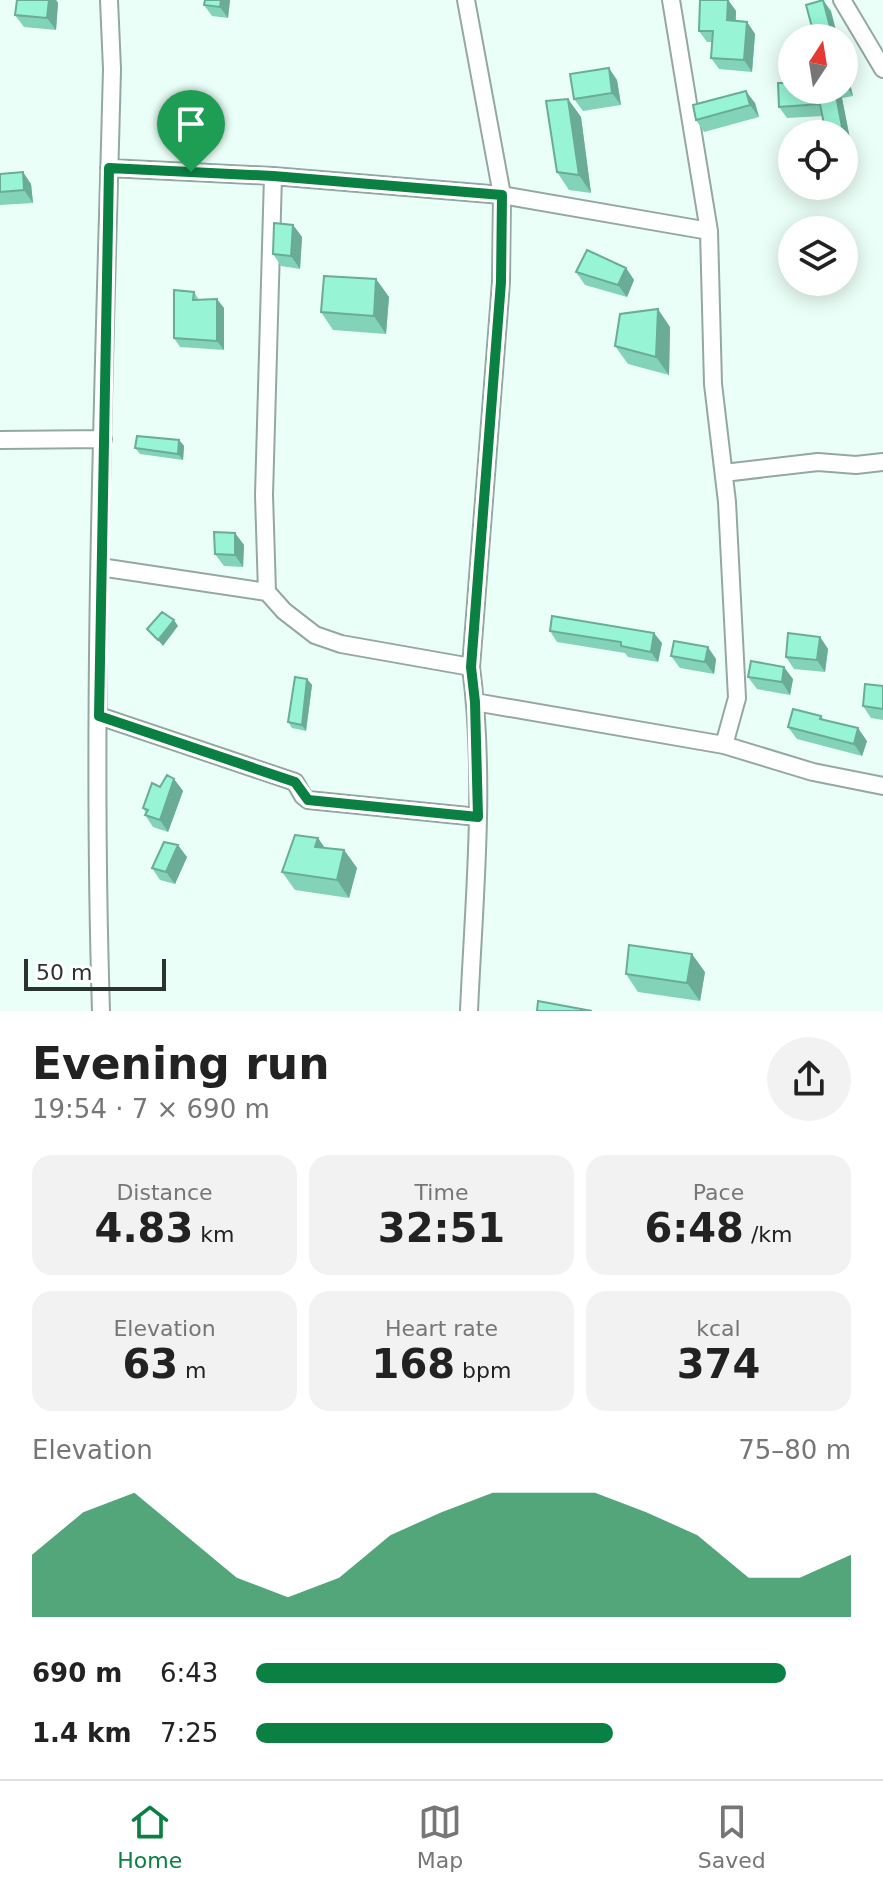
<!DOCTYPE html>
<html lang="en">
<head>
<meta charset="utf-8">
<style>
	body { margin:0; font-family:"DejaVu Sans",sans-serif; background:#f2f2f2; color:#222; height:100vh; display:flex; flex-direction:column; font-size:30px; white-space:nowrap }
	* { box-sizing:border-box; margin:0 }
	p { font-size:26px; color:#767676 }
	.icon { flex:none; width:44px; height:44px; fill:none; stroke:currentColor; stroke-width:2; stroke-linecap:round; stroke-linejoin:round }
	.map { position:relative; height:1011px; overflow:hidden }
	.sheet { display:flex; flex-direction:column; background:#fff; flex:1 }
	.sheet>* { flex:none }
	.needle { width:52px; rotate:12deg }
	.tools { position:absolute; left:778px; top:24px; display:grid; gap:16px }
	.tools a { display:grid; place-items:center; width:80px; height:80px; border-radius:50%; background:#fff; box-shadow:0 4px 20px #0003; font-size:40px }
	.scale { position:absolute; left:24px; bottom:20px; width:142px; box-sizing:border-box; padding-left:8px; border:4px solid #2b3330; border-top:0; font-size:22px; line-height:28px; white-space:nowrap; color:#2b3330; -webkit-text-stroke:6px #fff; paint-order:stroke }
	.pin { position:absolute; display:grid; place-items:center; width:68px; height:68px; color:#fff; margin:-82px -34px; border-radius:50% 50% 50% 0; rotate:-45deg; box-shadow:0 0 8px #0007 }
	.pin .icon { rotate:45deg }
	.round { display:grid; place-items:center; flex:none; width:84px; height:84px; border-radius:42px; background:#f2f2f2 }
	.head { display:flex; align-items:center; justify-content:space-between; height:136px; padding:0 32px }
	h1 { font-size:44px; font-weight:800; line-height:60px }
	.metrics { display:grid; grid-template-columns:repeat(3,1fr); gap:12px; height:136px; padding:8px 32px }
	.metrics div { display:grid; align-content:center; border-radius:20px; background:#f2f2f2; text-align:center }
	.metrics b { font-size:40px; font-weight:800 }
	.metrics small { font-size:22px; font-weight:400 }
	.metrics p { font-size:22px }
	.chart { height:224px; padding:16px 32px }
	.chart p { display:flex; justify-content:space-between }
	.chart svg { width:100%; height:144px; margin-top:8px; fill:#0b8043; opacity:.7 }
	ul { padding:0 32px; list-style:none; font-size:26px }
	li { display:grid; grid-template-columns:128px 96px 1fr; align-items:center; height:60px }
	li i { height:20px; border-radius:10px; background:#0b8043 }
	.tabs { display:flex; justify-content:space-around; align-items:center; height:112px; border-top:2px solid #e0e0e0; background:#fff; font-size:22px; color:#767676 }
	.tabs a { display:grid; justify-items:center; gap:4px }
	.tabs .active { color:#0b8043 }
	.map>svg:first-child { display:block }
</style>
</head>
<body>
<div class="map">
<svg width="883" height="1011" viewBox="0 0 883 1011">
	<rect width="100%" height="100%" fill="#eafff7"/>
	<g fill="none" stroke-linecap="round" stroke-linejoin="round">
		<defs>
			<path id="minor" d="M 466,0 L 502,195 L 501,282 L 471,667 C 486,781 474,897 469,1011
				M 671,0 L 709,231 L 713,384 L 727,502 L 737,698 L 724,745
				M 842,0 L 883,69
				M 109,168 L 273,176 L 502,195 L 709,231
				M 0,440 L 103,439
				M 724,473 L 818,462 L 856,465 L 883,462
				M 100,567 L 267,592 L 284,611 L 315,635 L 341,644 L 471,667
				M 267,592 L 264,495 L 273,176
				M 475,702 L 724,745 L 813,772 L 883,786
				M 99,716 L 295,782 L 303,796 L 308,800 L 478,817
				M 101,1011 C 91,697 104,383 112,69 L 109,0"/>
		</defs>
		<!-- minor casing -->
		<use href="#minor" stroke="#95a8a0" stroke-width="20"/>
		<!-- minor -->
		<use href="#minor" stroke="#fff" stroke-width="16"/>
	</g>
	<!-- wall -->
	<path fill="#82d3b8" d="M 17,0 L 56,0 L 58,3 L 56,30 L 24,27 L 15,15 Z
		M 230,0 L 228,18 L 212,16 L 204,5 Z
		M 728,0 L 736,11 L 736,21 L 747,22 L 755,34 L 752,72 L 719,69 L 711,58 L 713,42 L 707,42 L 699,31 Z
		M 844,60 L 853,96 L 842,98 L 850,139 L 847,140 L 850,174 L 844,175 L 844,134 L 826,134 L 823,116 L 787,118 L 779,107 L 792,90 L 844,90 Z
		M 617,80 L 621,105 L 583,111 L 574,99 Z
		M 568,99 L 581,117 L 591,193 L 569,190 L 557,172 Z
		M 755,103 L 759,117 L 704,132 L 696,120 Z
		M 0,174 L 31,184 L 33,203 L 0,205 Z
		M 293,225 L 302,237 L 300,269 L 281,266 L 273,254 Z
		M 626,268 L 634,280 L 627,297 L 585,285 L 576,272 Z
		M 376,279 L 389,297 L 386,334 L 333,330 L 321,312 Z
		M 194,292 L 199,300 L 224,308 L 224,350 L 180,347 L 174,338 Z
		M 670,327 L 669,375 L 628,364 L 615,346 Z
		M 179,440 L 184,446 L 183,460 L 140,454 L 135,448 Z
		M 235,533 L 244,545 L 243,567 L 224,566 L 215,554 Z
		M 550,631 L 662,643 L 658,662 L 628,657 L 625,653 L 557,642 Z
		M 820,637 L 828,649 L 825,672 L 794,669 L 786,657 Z
		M 671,656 L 716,659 L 714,674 L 680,668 Z
		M 748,677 L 793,679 L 790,695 L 757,689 Z
		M 307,679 L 312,685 L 306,731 L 292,728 L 288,722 Z
		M 883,686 L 883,720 L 871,718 L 863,706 Z
		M 821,716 L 823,719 L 867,741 L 862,756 L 797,739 L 788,727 Z
		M 174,779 L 183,791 L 168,832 L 153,827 L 145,815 L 146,813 L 143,808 L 160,787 Z
		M 318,838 L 325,848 L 344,850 L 357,868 L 349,898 L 295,890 L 282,872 Z
		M 187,857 L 175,884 L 160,880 L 152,868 Z
		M 705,972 L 700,1001 L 638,992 L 626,974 Z"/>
	<!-- shaded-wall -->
	<path fill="#6aac96" d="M 49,0 L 56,0 L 58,3 L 56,30 L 47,18 Z
		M 221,0 L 230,0 L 228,18 L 220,7 Z
		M 728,0 L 736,11 L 735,31 L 727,20 Z
		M 823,0 L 831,11 L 838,38 L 833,38 Z
		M 747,22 L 755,34 L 752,72 L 744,60 Z
		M 844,60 L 853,96 L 845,84 L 844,80 Z
		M 609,68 L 617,80 L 621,105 L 612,93 Z
		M 835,90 L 836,90 L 842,98 L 850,139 L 842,127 Z
		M 746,91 L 755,103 L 759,117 L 750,105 Z
		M 568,99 L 581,117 L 591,193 L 579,175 Z
		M 844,135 L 847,140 L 850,174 L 844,165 Z
		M 23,172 L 31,184 L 33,203 L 24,190 Z
		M 293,225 L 302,237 L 300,269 L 291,256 Z
		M 626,268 L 634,280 L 627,297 L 618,285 Z
		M 376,279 L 389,297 L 386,334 L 374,316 Z
		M 217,299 L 224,308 L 224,350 L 217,341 Z
		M 658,309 L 670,327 L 669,375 L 656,357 Z
		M 179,440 L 184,446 L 183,460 L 178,454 Z
		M 235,533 L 244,545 L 243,567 L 235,555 Z
		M 174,620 L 178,626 L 163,646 L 158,640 Z
		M 654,633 L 662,643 L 658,662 L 651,652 Z
		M 820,637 L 828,649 L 825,672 L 817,660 Z
		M 708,647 L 716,659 L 714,674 L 705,662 Z
		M 784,667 L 793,679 L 790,695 L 782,682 Z
		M 307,679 L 312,685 L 306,731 L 302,725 Z
		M 858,728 L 867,741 L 862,756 L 854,744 Z
		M 174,779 L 183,791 L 168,832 L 160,820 Z
		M 318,838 L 330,856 L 315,847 Z
		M 178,845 L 187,857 L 175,884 L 166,872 Z
		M 344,850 L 357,868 L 349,898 L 337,880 Z
		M 692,954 L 705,972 L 700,1001 L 687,983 Z"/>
	<!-- building -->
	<path fill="#97f5d6" stroke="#6aac96" stroke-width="2" d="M 17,0 L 49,0 L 47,18 L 15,15 Z
		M 205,0 L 221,0 L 220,7 L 204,5 Z
		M 700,0 L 728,0 L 727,20 L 747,22 L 744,60 L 711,58 L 713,31 L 699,31 Z
		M 823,0 L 833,38 L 815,38 L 806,5 Z
		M 609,68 L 612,93 L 574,99 L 570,74 Z
		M 778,83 L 792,83 L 792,90 L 835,90 L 842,127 L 839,128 L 840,134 L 826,134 L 820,104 L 779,107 Z
		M 746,91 L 750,105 L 696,120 L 693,105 Z
		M 568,99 L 579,175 L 557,172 L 546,101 Z
		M 23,172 L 24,190 L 0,192 L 0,174 Z
		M 274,223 L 293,225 L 291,256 L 273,254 Z
		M 587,250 L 626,268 L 618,285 L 576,272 Z
		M 324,276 L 376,279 L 374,316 L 321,312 Z
		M 174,290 L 194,292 L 193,300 L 217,299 L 217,341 L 174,338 Z
		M 658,309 L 656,357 L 615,346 L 620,314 Z
		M 137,436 L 179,440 L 178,454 L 135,448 Z
		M 214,532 L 235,533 L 235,555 L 215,554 Z
		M 162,612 L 174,620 L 158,640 L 147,629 Z
		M 552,616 L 654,633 L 651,652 L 621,646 L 621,642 L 550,631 Z
		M 788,633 L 820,637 L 817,660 L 786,657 Z
		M 674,641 L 708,647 L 705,662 L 671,656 Z
		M 751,661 L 784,667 L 782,682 L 748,677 Z
		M 295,677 L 307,679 L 302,725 L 288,722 Z
		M 865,684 L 883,686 L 883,709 L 863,706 Z
		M 793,709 L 821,716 L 820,719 L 858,728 L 854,744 L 788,727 Z
		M 167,775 L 174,779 L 160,820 L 145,815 L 148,810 L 143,808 L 152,783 L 160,787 Z
		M 295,835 L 318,838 L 315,847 L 344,850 L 337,880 L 282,872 Z
		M 164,842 L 178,845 L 166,872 L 152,868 Z
		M 629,945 L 692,954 L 687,983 L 626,974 Z
		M 538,1001 L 592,1011 L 537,1011 Z"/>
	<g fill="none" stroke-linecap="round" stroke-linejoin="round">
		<defs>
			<path id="route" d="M 109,168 L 273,176 L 502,195 L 501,282 L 471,667 L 475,702 L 478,817 L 308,800 L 295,782 L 99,716 Z"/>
		</defs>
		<!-- route casing -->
		<use href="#route" stroke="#fff" stroke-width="16"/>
		<!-- route -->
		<use href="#route" stroke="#0b8043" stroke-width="10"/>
	</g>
</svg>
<div class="tools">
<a><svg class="needle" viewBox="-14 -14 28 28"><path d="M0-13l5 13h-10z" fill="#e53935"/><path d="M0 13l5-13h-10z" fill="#767676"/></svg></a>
<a><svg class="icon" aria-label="locate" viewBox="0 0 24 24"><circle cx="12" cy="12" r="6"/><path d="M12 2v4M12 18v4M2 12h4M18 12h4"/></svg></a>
<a><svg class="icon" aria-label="layers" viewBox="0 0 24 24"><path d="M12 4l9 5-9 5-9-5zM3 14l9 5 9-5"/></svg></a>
</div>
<div class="scale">50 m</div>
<div class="pin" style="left:191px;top:172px;background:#1e9e55"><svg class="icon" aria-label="arrive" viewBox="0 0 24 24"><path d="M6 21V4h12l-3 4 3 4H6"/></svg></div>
</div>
<section class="sheet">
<div class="head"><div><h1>Evening run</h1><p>19:54 · 7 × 690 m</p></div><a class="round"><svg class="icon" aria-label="share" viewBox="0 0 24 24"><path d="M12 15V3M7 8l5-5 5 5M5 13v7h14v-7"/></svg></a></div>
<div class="metrics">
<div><p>Distance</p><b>4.83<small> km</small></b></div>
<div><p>Time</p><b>32:51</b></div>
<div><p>Pace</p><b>6:48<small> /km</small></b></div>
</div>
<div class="metrics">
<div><p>Elevation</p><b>63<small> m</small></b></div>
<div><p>Heart rate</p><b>168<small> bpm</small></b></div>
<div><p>kcal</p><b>374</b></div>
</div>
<div class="chart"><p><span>Elevation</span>75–80 m</p>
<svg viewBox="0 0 160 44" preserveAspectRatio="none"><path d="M0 44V25L10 12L20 6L30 19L40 32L50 38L60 32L70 19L80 12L90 6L100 6L110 6L120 12L130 19L140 32L150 32L160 25V44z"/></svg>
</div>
<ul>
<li><b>690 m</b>6:43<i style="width:89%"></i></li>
<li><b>1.4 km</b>7:25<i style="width:60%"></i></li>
</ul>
</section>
<nav class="tabs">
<a class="active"><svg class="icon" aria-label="home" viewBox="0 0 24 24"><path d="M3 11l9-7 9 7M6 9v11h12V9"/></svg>Home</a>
<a><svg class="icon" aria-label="map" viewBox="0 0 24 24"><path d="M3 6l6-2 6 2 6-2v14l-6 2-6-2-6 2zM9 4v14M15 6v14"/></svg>Map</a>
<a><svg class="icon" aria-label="saved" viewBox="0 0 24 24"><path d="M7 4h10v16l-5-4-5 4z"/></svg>Saved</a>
</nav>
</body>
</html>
